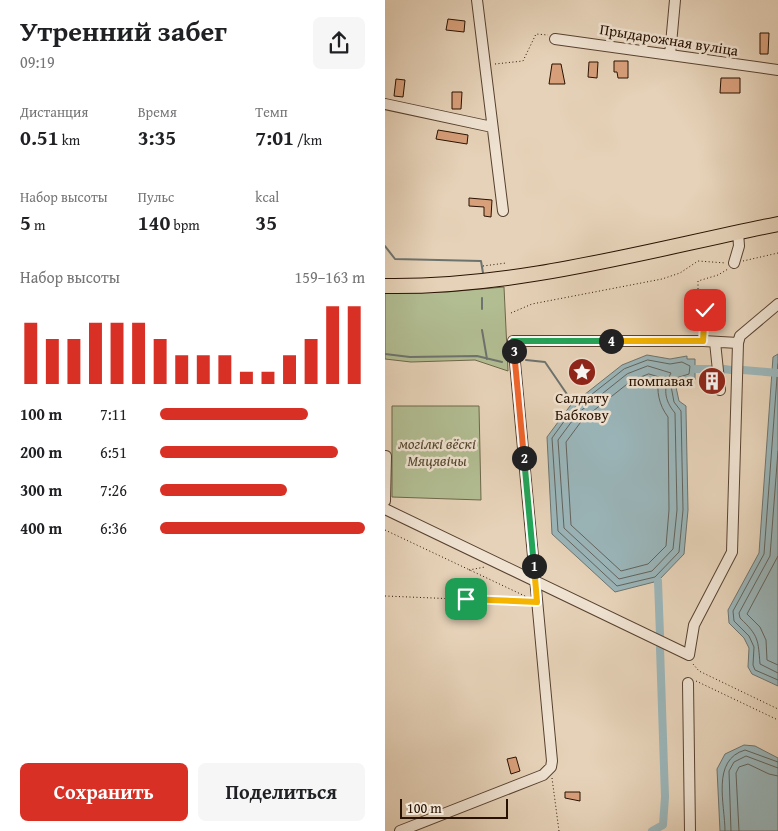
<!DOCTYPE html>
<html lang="ru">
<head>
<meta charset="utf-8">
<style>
	body { margin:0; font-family:"Gentium Book Plus",serif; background:#f6f6f6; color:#202124; height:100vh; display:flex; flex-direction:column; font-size:19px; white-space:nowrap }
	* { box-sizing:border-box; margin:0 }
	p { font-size:16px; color:#757577 }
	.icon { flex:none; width:28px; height:28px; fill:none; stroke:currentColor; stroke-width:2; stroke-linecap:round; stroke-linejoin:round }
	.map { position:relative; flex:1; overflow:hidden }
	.panel { display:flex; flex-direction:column; background:#fff; width:385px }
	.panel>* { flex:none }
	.scale { position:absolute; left:15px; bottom:12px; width:108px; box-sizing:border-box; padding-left:5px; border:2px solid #291101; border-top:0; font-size:14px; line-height:18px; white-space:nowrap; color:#291101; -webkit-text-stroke:4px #efe2d1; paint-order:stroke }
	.pin { position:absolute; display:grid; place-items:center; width:42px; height:42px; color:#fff; margin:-21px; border-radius:10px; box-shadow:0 2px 8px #0006 }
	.km { position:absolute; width:25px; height:25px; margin:-12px; border-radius:50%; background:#222; color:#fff; font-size:14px; line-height:25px; text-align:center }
	.round { display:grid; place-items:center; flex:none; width:52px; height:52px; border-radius:8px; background:#f6f6f6 }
	.headline { display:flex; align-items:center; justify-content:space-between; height:85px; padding:0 20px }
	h1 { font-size:28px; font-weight:700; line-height:38px }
	.metrics { display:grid; grid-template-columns:repeat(3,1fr); gap:8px; height:85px; padding:5px 20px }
	.metrics div { display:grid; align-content:center }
	.metrics b { font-size:21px; font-weight:700 }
	.metrics small { font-size:14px; font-weight:400 }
	.metrics p { font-size:14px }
	.chart { height:140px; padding:10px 20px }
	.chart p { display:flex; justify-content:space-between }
	.chart svg { width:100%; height:90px; margin-top:5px; stroke:#d93025; stroke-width:6 }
	.primary-button { display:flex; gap:10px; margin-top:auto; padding:10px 20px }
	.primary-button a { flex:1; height:58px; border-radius:8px; background:#d93025; color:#fff; font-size:20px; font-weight:700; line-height:58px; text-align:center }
	.primary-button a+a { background:#f6f6f6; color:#202124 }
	ul { padding:0 20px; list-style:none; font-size:16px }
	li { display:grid; grid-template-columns:80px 60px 1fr; align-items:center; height:38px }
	li i { height:12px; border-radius:6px; background:#d93025 }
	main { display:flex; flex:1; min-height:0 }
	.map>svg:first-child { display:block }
</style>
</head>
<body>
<main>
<section class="panel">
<div class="headline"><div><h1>Утренний забег</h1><p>09:19</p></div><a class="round"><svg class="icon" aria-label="share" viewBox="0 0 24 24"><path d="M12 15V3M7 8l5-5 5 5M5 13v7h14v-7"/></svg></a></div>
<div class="metrics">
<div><p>Дистанция</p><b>0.51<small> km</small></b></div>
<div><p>Время</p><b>3:35</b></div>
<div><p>Темп</p><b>7:01<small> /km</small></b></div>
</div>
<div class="metrics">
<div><p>Набор высоты</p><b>5<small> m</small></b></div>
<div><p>Пульс</p><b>140<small> bpm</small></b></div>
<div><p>kcal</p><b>35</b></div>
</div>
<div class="chart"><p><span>Набор высоты</span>159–163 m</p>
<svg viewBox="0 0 160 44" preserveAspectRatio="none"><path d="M5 44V14M15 44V22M25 44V22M35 44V14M45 44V14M55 44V14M65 44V22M75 44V30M85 44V30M95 44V30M105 44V38M115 44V38M125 44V30M135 44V22M145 44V6M155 44V6"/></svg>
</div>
<ul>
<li><b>100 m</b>7:11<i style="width:72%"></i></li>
<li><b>200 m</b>6:51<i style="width:87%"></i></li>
<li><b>300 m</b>7:26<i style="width:62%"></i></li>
<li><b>400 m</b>6:36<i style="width:100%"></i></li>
</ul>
<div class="primary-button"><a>Сохранить</a><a>Поделиться</a></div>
</section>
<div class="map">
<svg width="393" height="831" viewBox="0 0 393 831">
	<rect width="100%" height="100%" fill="#e6d2b8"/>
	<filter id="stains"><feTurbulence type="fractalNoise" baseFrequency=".004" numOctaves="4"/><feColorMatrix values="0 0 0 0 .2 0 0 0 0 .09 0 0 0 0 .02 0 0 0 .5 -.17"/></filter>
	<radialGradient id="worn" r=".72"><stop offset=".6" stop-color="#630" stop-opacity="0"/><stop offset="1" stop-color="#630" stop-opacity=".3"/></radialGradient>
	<!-- green -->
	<path fill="#b2bd92" stroke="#6e674a" d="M 119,287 L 123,371 L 90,360 L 26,362 L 0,359 L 0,292 L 62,292 Z
		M 7,406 L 94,406 L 96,500 L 7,497 Z"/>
	<!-- water -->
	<path fill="#9ab5b9" stroke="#6d736f" d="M 393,354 L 393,686 L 367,674 L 363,667 L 364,648 L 359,638 L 344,623 L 343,610 L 374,553 L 388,357 Z
		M 262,355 L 285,359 L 302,356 L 302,359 L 310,359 L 310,380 L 302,380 L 302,385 L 294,382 L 291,387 L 294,401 L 301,406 L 301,410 L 303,510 L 299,554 L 273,581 L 230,592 L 167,534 L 162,437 L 185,406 L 237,365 Z
		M 359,745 L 370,746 L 393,758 L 393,831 L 335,831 L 332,769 L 340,754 Z"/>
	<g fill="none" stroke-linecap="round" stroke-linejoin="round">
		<!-- shore -->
		<path stroke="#62635d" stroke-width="1" d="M 263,360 L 285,364 L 297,362 L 305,366 L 304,374 L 291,378 L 286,386 L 289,402 L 296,411 L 298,510 L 294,552 L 270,577 L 232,586 L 173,531 L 167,438 L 188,409 L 239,369 Z
			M 393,364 L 379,554 L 348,611 L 349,621 L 364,636 L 369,647 L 368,665 L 370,670 L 393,680
			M 263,366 L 286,373 C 278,388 279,400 290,413 L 292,510 L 288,549 L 267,571 L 234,579 L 179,528 L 173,440 L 193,413 L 242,374 Z
			M 264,374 L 274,377 C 271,391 274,405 283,417 L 284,510 L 281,546 L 263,564 L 236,571 L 186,525 L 181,442 L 198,419 L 246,381 Z
			M 393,451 L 385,556 L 354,613 L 355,618 C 374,636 373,640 375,664 L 393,673
			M 393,556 L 362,614 L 375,627 L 381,640 L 382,660 L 393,665
			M 340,831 C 340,804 326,760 360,750 L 393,762
			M 346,831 L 344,771 L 349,762 L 361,756 L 393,768
			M 354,831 L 351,773 L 354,767 L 363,764 L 384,774 L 393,776"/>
		<!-- stream -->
		<path stroke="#6d736f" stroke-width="2" d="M 0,246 L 10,259 L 96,261 L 98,273
			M 97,298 L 97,309
			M 97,330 L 102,359
			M 0,354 L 25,357 L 92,356 L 117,362
			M 141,360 L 160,362 L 188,403"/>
		<!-- canal -->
		<path stroke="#9ab5b9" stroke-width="8" d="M 310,369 L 327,369
			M 339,369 L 346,370
			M 358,370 L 393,373
			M 273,581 L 275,635
			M 267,831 L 278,825 L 280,797 L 275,648"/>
	</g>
	<!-- building -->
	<path fill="#d79f7a" stroke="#291101" d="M 63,19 L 80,21 L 79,32 L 61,30 Z
		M 375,33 L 384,33 L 383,54 L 375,54 Z
		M 229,61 L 243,61 L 243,78 L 233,78 L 232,72 L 229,72 Z
		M 204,62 L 213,62 L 212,78 L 203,77 Z
		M 167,64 L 176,64 L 180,84 L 164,84 Z
		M 336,78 L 355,78 L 355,93 L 335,93 Z
		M 11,79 L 20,80 L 18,97 L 9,96 Z
		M 67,92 L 77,92 L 76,109 L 67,109 Z
		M 53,130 L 83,135 L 82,144 L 51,139 Z
		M 84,198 L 107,200 L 106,217 L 99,216 L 99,207 L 84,206 Z
		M 131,757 L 135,771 L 126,774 L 122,759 Z
		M 180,792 L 195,792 L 195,801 L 180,798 Z"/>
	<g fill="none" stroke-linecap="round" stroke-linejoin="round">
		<defs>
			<path id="minor" d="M 92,0 L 118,211
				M 170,39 L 393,70
				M 285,55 L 290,0
				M 0,104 L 107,127
				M 349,263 L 354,246 L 353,232
				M 330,342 L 335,390
				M 353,343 L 355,336 L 393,304
				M 0,501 L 1,456
				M 0,509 L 304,655 L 309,625 L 347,552 L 353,343 L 318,341 L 128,341 L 167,761 L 166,767 L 158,775 L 15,831
				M 303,683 L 305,831"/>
			<path id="major" d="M 0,286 C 133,288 263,250 393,224"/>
		</defs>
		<!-- minor casing -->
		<use href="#minor" stroke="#58412f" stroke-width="12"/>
		<!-- major casing -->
		<use href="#major" stroke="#291101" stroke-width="16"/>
		<!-- path -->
		<path stroke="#291101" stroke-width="1" stroke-dasharray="1 2.5" stroke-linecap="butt" d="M 110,64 L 138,61 L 151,34 L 163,35
			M 358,261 L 393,253
			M 98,266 L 121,263
			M 126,313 L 147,304 L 277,279 L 295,273 L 313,261 L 341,263
			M 318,333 L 320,310 L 313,294 L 313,281 L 333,275 L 343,269
			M 0,530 L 142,597
			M 84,570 L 100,567
			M 0,596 L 144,602
			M 308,664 L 314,671 L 393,709
			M 311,681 L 393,720
			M 167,778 L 174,831"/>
		<!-- minor -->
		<use href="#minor" stroke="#efe2d1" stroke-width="10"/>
		<!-- major -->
		<use href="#major" stroke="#e6d2b8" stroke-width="14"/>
	</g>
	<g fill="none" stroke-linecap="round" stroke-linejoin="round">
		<defs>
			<path id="split-1" d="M 81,599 L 152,602 L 149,566"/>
			<path id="split-2" d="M 139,458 L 149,566"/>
			<path id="split-3" d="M 129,351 L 139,458"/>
			<path id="split-4" d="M 129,351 L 128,341 L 226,341"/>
			<path id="split-5" d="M 226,341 L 318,341 L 320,310"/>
		</defs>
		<!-- split-1 casing -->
		<use href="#split-1" stroke="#fff" stroke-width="10"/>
		<!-- split-2 casing -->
		<use href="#split-2" stroke="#fff" stroke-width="10"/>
		<!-- split-3 casing -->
		<use href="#split-3" stroke="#fff" stroke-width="10"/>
		<!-- split-4 casing -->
		<use href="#split-4" stroke="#fff" stroke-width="10"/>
		<!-- split-5 casing -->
		<use href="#split-5" stroke="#fff" stroke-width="10"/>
		<!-- split-1 -->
		<use href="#split-1" stroke="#f5b400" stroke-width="6"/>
		<!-- split-2 -->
		<use href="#split-2" stroke="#22a559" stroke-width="6"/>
		<!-- split-3 -->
		<use href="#split-3" stroke="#f0652b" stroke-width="6"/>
		<!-- split-4 -->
		<use href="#split-4" stroke="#22a559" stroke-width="6"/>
		<!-- split-5 -->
		<use href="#split-5" stroke="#f5b400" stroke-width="6"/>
	</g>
	<!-- icons -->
	<defs>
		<symbol id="sight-disc" viewBox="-11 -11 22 22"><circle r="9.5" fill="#8f2418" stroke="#efe2d1"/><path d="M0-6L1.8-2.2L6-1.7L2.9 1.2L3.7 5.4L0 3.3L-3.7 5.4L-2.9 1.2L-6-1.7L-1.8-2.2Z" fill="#fff"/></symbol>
		<symbol id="building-disc" viewBox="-11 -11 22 22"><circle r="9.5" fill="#8f2418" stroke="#efe2d1"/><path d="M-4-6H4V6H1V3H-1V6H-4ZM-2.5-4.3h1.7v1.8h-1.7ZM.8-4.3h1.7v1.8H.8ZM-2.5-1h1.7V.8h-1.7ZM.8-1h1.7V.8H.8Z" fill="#fff"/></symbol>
	</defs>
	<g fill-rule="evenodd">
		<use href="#sight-disc" x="181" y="356" width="32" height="32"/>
		<use href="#building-disc" x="311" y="365" width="32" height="32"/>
	</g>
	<g text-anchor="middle" stroke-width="5" stroke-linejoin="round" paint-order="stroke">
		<!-- street labels -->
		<g font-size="15" fill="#291101" stroke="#efe2d1">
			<text transform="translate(284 40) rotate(9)" y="5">Прыдарожная вуліца</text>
		</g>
		<!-- poi labels -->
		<g font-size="15" fill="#291101" stroke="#efe2d1" text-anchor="end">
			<text x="308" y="386">помпавая</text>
			<text x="197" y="403" text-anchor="middle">Салдату<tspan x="197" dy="17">Бабкову</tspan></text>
		</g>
		<!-- park labels -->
		<g font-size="15" font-style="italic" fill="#52452c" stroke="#efe2d1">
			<text x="52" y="449">могілкі вёскі<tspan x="52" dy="17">Мяцявічы</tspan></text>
		</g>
	</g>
	<rect width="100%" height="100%" filter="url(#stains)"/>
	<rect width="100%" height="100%" fill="url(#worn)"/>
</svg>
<div class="scale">100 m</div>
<div class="pin" style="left:81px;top:599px;background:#1e9e55"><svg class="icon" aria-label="arrive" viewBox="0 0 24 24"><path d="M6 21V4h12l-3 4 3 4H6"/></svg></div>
<div class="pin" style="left:320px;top:310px;background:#d93025"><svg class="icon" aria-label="check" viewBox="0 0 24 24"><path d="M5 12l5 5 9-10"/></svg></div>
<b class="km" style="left:149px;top:566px">1</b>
<b class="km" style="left:139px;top:458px">2</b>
<b class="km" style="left:129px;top:351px">3</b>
<b class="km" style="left:226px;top:341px">4</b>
</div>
</main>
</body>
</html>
